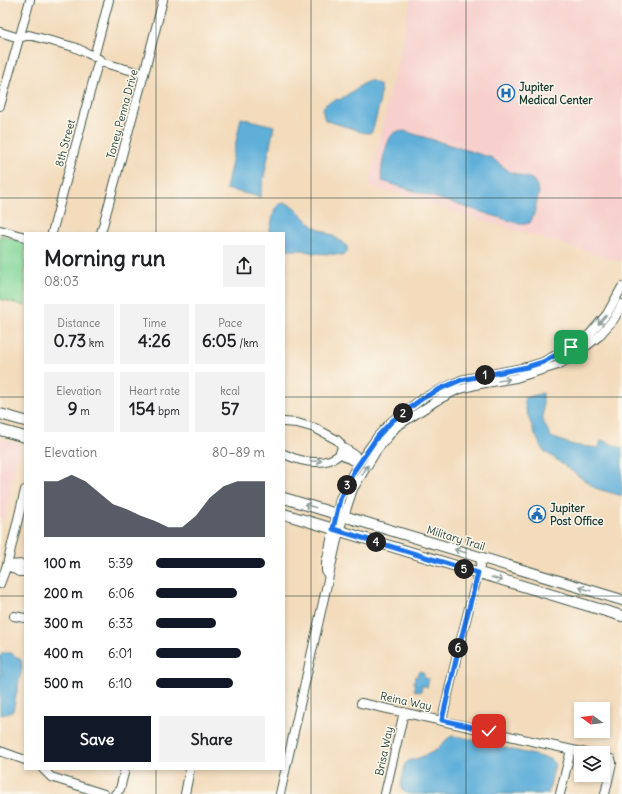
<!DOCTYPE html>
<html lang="en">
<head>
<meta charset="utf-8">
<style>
	body { margin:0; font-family:Delius,sans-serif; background:#f2f2f2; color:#202124; height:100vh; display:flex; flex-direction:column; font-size:15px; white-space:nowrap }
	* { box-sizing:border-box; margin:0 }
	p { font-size:13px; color:#757577 }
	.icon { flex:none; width:22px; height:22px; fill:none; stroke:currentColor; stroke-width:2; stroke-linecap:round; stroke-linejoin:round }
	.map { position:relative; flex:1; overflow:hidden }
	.panel { position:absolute; left:24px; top:232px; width:261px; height:538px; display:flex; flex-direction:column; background:#fff; border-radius:0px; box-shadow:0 2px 6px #0003 }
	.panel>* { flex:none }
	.needle { width:26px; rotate:285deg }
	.controls { position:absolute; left:574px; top:702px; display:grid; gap:8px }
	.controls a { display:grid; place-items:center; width:36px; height:36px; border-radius:0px; background:#fff; box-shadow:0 2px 6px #0003; font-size:20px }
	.pin { position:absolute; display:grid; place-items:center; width:34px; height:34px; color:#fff; margin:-17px; border-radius:8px; box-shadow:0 2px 6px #0006 }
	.km { position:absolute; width:20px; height:20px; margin:-10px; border-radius:50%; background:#222; color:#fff; font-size:11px; line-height:20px; text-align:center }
	.round { display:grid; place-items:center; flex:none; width:42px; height:42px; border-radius:0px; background:#f2f2f2 }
	.headline { display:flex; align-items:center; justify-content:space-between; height:68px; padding:0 20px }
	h1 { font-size:22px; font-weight:800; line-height:30px }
	.metrics { display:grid; grid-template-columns:repeat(3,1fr); gap:6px; height:68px; padding:4px 20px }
	.metrics div { display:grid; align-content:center; border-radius:0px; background:#f2f2f2; text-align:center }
	.metrics b { font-size:17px; font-weight:800 }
	.metrics small { font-size:11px; font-weight:400 }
	.metrics p { font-size:11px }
	.chart { height:112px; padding:8px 20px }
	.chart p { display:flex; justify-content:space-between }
	.chart svg { width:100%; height:72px; margin-top:4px; fill:#111827; opacity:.7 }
	.action { display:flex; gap:8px; margin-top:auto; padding:8px 20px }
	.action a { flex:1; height:46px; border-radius:0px; background:#111827; color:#fff; font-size:16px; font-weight:800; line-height:46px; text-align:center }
	.action a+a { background:#f2f2f2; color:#202124 }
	ul { padding:0 20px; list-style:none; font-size:13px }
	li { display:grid; grid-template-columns:64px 48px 1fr; align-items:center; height:30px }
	li i { height:10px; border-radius:5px; background:#111827 }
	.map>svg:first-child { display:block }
</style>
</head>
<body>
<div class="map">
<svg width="622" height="794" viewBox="0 0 622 794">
	<rect width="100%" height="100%" fill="#fbf7ec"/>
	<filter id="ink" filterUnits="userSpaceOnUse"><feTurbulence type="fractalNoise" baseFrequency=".025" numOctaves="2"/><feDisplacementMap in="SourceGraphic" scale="8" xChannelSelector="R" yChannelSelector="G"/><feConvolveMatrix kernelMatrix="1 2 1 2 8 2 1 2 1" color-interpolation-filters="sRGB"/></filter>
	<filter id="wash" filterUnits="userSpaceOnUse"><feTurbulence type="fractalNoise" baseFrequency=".012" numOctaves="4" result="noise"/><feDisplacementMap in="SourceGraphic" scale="16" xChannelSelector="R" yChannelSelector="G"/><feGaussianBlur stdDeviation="0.9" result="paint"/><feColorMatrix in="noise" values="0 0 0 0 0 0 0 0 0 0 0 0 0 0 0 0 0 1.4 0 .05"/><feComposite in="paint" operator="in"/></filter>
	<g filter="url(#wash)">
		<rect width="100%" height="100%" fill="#f3dbbc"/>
		<!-- built -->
		<path fill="#f7d0cd" d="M 411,0 L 622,0 L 622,258 L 621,262 L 369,186 Z
			M 0,438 L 20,443 L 4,519 L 0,522 Z"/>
		<!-- green -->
		<path fill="#84d79a" stroke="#528a67" d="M 0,235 L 25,242 L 25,306 L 0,299 Z"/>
		<!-- water -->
		<path fill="#5eafd9" stroke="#3e7686" d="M 370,80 L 380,85 C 382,100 376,118 372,132 C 364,135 357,130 350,128 C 341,125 333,123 325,120 C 320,106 324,104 337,99 L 339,100 C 349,94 359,86 370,80 Z
			M 241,118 L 274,126 L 260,197 L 226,189 Z
			M 404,131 L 492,158 L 510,172 L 532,179 L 536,184 L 539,192 L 538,197 L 534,214 L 530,223 L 525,224 L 520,224 L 382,181 C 379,173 386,141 392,135 C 395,131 400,132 404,131 Z
			M 286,203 L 294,207 L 313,226 L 328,233 L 344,243 L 347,247 L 347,252 L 344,255 L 313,253 L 302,250 L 291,250 L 284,248 L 284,233 L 269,233 L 275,208 L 279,204 Z
			M 543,393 L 543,421 L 551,437 L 573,445 L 599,448 L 601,440 L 622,448 L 622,496 L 595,488 L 543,450 L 534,432 L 526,410 L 524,398 Z
			M 2,653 L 11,653 L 21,660 L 22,667 L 13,711 L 3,715 L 0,714 L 0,658 Z
			M 421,671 L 424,673 L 424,678 L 429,679 L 427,687 L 422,685 L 421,692 L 414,690 L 416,684 L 414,683 L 415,676 L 417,677 L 418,672 Z
			M 452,736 L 461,737 L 550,759 L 555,764 L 548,794 L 411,794 L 406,793 L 403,790 L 401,785 L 405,764 L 408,761 L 419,758 L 435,751 L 447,739 Z"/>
	</g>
	<g filter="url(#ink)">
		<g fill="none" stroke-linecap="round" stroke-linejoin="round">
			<defs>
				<path id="minor" d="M 0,32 L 19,38 L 29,35 L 55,42 L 74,47 L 87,53 L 99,59 L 104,63 L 144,74
					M 94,57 L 109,0
					M 0,106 L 30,0
					M 0,230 L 25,237
					M 52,233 L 99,59
					M 101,233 L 144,74 L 163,0
					M 284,422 L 297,423 L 315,428 L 337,440 L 340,443 L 342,447 L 355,455 L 359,462
					M 340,453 L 351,460 L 359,462
					M 284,454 C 299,461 314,465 330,460 C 334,458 338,457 340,453 C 341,451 341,449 342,447
					M 7,565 L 19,572 L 25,572
					M 7,565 L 25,564
					M 328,575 L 326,571 L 326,563 L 340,499 L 354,471 L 359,462 L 378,436 L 392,421 L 423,398 L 461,380 L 527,367 L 543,362 L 571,347 L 582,339 L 589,335 L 607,314 L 622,287
					M 0,584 L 7,565 L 25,490
					M 14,616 L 25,618
					M 361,703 L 586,753
					M 442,720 L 458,651 L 482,558
					M 0,751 L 25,760
					M 603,757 L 611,759 L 612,763 L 605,794
					M 43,769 L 51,777 L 104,794
					M 115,794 L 120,789 L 125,769
					M 185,794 L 190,769
					M 280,794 L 339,531 L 353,489 L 377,450 L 396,427 L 436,401 L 457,390 L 480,384 L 516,378 L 558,365 L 578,353 L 598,337 L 614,319 L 622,304
					M 385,794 L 404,712
					M 560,794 L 571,750"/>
				<path id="major" d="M 0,414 L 25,421
					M 0,430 L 25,437
					M 284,498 L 330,512 L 336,515 L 350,518 L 622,600
					M 284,514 L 622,616"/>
			</defs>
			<!-- minor casing -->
			<use href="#minor" stroke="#3f5548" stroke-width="10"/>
			<!-- major casing -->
			<use href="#major" stroke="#3f5548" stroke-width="12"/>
			<!-- minor -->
			<use href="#minor" stroke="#fff" stroke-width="8"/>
			<!-- major -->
			<use href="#major" stroke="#fff" stroke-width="10"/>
		</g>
		<!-- one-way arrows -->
		<defs><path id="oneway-shaft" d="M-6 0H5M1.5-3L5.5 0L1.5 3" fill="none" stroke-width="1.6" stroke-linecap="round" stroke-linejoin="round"/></defs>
		<g stroke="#8f9e9a">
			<use href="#oneway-shaft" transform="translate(602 320) rotate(132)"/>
			<use href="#oneway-shaft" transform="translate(504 380) rotate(-9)"/>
			<use href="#oneway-shaft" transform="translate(316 461) rotate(-3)"/>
			<use href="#oneway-shaft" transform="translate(365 470) rotate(-59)"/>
			<use href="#oneway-shaft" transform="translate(310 506) rotate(-163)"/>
			<use href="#oneway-shaft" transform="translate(460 551) rotate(-163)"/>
			<use href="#oneway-shaft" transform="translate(497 579) rotate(17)"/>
			<use href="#oneway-shaft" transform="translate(585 589) rotate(-163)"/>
		</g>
	</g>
	<g fill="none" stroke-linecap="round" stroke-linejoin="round" filter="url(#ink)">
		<defs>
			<path id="route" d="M 489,731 L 442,720 L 458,651 L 478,573 L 333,529 L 340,499 L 354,471 L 378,436 L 392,421 L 423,398 L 442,388 L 461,380 L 527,367 L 543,362 L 571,347"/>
		</defs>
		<!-- route casing -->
		<use href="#route" stroke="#fff" stroke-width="8"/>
		<!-- route -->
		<use href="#route" stroke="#1a73e8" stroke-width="5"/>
	</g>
	<!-- grid -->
	<path fill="none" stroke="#1f3d34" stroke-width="1" stroke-opacity="0.55" d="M 156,0 L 156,233M 311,0 L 311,794M 466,0 L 466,794M 0,198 L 622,198M 0,397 L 25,397M 284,397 L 622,397M 0,596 L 25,596M 284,596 L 622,596M 156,769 L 156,794"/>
	<!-- icons -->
	<defs>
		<symbol id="hospital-ring" viewBox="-11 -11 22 22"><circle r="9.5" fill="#fbf7ec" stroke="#1f6fb2" stroke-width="1.5"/><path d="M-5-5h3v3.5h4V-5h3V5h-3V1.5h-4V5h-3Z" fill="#1f6fb2"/></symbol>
		<symbol id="civic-ring" viewBox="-11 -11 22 22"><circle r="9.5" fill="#fbf7ec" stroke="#1f6fb2" stroke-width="1.5"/><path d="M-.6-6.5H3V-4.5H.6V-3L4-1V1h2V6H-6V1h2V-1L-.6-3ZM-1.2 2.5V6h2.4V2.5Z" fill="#1f6fb2"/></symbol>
	</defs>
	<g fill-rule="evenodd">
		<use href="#hospital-ring" x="496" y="83" width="20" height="20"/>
		<use href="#civic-ring" x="527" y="504" width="20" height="20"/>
	</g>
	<g text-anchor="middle" stroke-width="3" stroke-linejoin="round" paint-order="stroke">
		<!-- poi labels -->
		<g font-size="11" font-weight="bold" fill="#1f3d34" stroke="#fbf7ec" text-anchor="start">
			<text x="519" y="91">Jupiter<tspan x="519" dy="13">Medical Center</tspan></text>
			<text x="550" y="512">Jupiter<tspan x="550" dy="13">Post Office</tspan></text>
		</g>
		<!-- street labels -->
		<g font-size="11" fill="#1f3d34" stroke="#fbf7ec">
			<text transform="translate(122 114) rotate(-75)" y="4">Toney Penna Drive</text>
			<text transform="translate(65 143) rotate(-75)" y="4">8th Street</text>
			<text transform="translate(456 538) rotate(17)" y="4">Military Trail</text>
			<text transform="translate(406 701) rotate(12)" y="4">Reina Way</text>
			<text transform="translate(384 751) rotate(-78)" y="4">Brisa Way</text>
		</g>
	</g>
</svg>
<div class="controls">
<a><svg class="needle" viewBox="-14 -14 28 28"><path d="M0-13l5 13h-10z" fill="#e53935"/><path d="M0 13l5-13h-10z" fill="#757577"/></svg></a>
<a><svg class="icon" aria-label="layers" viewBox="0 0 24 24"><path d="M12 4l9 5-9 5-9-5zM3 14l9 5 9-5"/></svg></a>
</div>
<div class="pin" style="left:571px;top:347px;background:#1e9e55"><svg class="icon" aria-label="arrive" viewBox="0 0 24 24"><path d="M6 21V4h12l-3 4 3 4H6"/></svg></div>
<div class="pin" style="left:489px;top:731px;background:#d93025"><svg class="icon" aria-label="check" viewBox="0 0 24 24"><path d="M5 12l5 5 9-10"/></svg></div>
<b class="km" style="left:485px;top:375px">1</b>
<b class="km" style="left:403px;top:413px">2</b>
<b class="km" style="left:347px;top:485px">3</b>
<b class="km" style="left:376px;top:542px">4</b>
<b class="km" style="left:464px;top:569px">5</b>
<b class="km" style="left:458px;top:648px">6</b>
<section class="panel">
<div class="headline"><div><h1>Morning run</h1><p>08:03</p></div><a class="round"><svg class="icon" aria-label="share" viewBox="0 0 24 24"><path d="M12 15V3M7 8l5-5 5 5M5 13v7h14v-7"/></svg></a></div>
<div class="metrics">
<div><p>Distance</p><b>0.73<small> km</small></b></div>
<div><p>Time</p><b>4:26</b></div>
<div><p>Pace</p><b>6:05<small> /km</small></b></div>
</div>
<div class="metrics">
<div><p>Elevation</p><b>9<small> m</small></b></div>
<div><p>Heart rate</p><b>154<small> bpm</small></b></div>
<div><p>kcal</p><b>57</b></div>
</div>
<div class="chart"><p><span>Elevation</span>80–89 m</p>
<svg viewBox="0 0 160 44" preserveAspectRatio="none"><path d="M0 44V10L10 10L20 6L30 10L40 17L50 24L60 27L70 31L80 34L90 38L100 38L110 31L120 20L130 13L140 10L150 10L160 10V44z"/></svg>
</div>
<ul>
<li><b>100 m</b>5:39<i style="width:100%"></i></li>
<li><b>200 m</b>6:06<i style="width:74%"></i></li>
<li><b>300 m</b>6:33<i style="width:55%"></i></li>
<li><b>400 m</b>6:01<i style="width:78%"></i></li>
<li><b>500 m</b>6:10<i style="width:71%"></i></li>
</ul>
<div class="action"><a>Save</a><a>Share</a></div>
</section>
</div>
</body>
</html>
